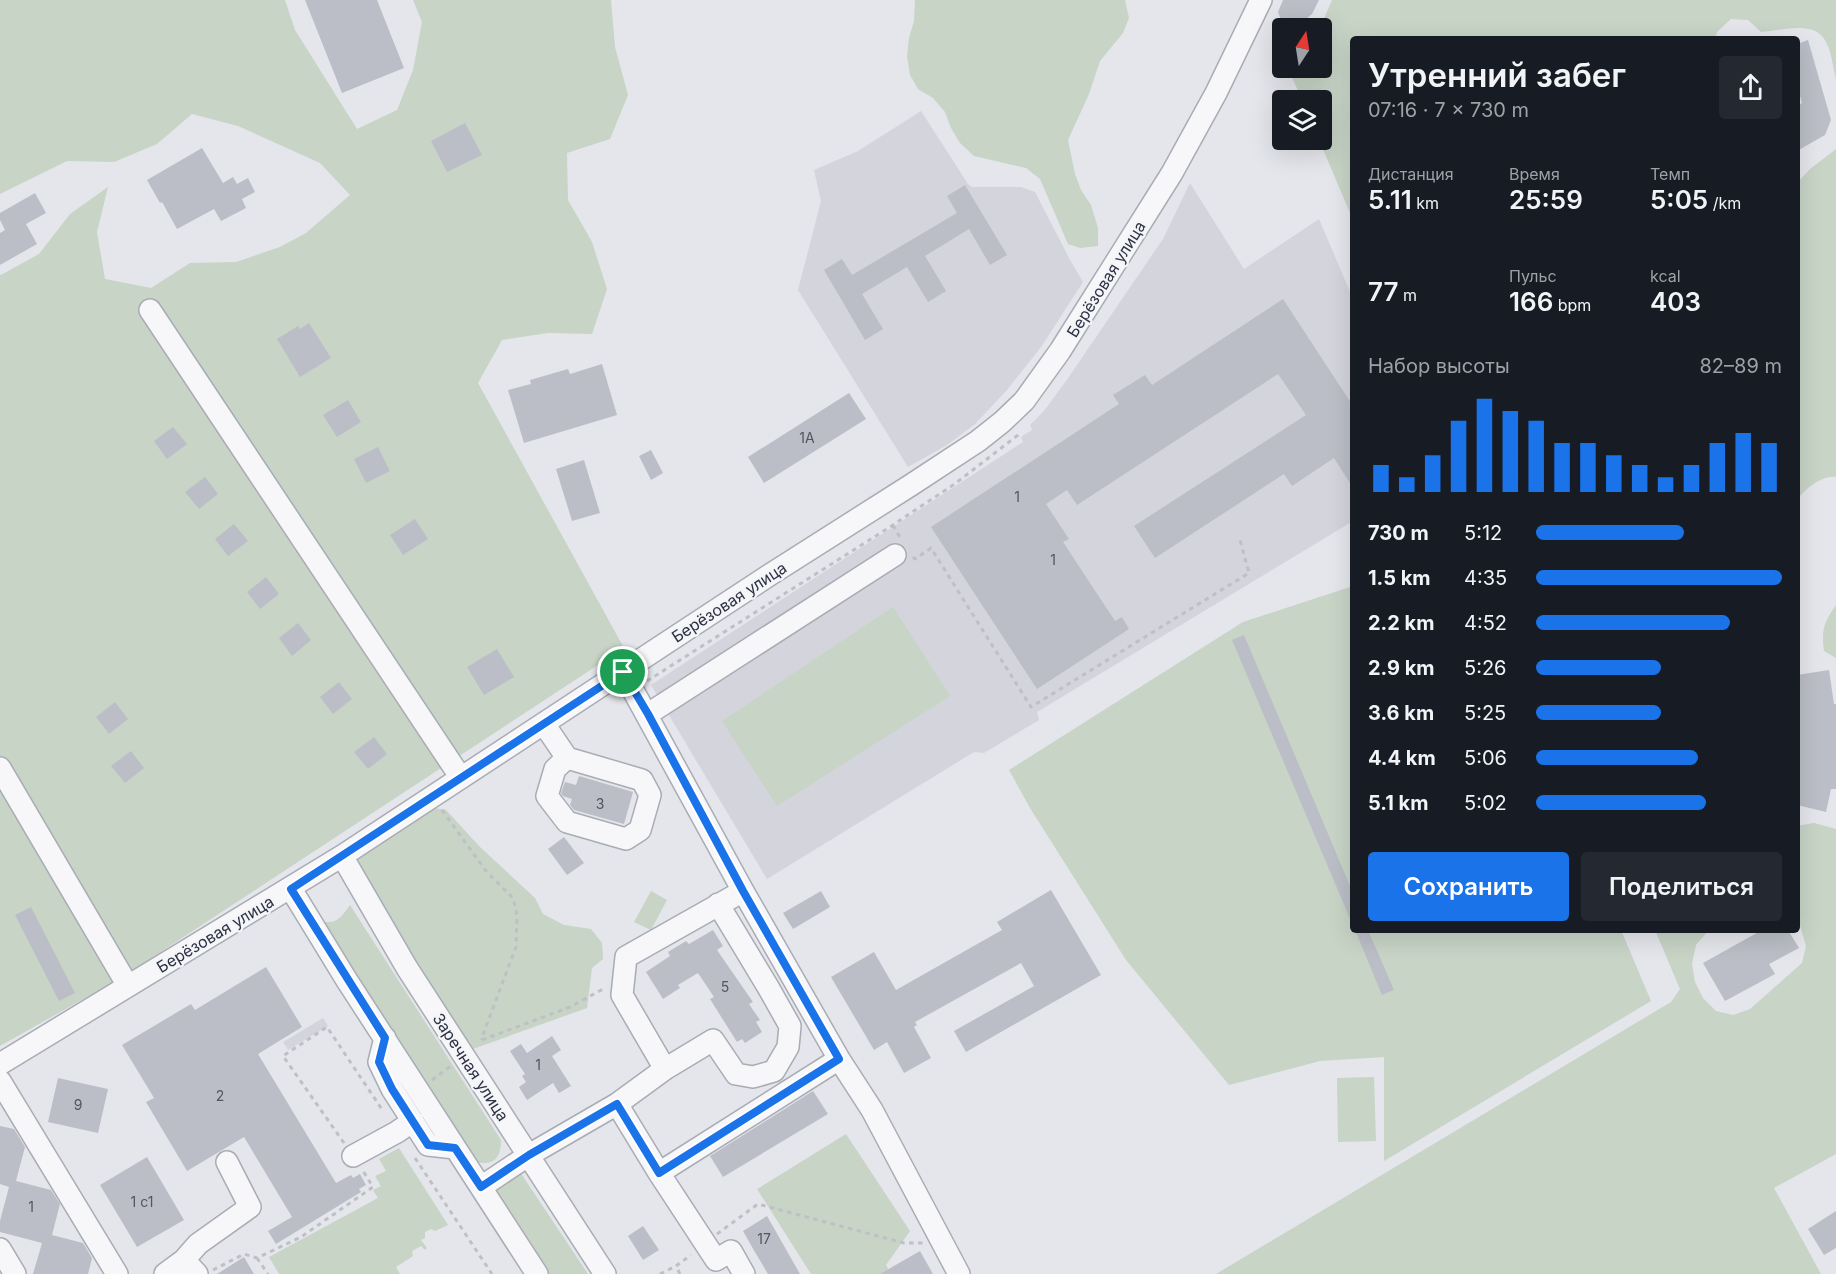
<!DOCTYPE html>
<html lang="ru">
<head>
<meta charset="utf-8">
<style>
	body { margin:0; font-family:Inter,sans-serif; background:#242831; color:#f1f3f6; height:100vh; display:flex; flex-direction:column; font-size:22px; white-space:nowrap }
	* { box-sizing:border-box; margin:0 }
	p { font-size:20px; color:#9ea1a6 }
	.icon { flex:none; width:33px; height:33px; fill:none; stroke:currentColor; stroke-width:2; stroke-linecap:round; stroke-linejoin:round }
	.map { position:relative; flex:1; overflow:hidden }
	.drawer { position:absolute; left:1350px; top:36px; width:450px; height:897px; display:flex; flex-direction:column; background:#171b24; border-radius:6px; box-shadow:0 6px 24px #0002 }
	.drawer>* { flex:none }
	.needle { width:39px; rotate:12deg }
	.tools { position:absolute; left:1272px; top:18px; display:grid; gap:12px }
	.tools a { display:grid; place-items:center; width:60px; height:60px; border-radius:6px; background:#171b24; box-shadow:0 6px 24px #0002; font-size:30px }
	.pin { position:absolute; display:grid; place-items:center; width:51px; height:51px; color:#fff; margin:-26px; border:3px solid #fff; border-radius:50%; box-shadow:0 2px 6px #0007 }
	.round { display:grid; place-items:center; flex:none; width:63px; height:63px; border-radius:6px; background:#242831 }
	.summary { display:flex; align-items:center; justify-content:space-between; height:102px; padding:0 18px }
	h1 { font-size:33px; font-weight:600; line-height:45px }
	.stats { display:grid; grid-template-columns:repeat(3,1fr); gap:9px; height:102px; padding:6px 18px }
	.stats div { display:grid; align-content:center }
	.stats b { font-size:26px; font-weight:600 }
	.stats small { font-size:16px; font-weight:400 }
	.stats p { font-size:16px }
	.chart { height:168px; padding:12px 18px }
	.chart p { display:flex; justify-content:space-between }
	.chart svg { width:100%; height:108px; margin-top:6px; stroke:#1a73e8; stroke-width:6 }
	.button { display:flex; gap:12px; margin-top:auto; padding:12px 18px }
	.button a { flex:1; height:69px; border-radius:6px; background:#1a73e8; color:#fff; font-size:24px; font-weight:600; line-height:69px; text-align:center }
	.button a+a { background:#242831; color:#f1f3f6 }
	ul { padding:0 18px; list-style:none; font-size:20px }
	li { display:grid; grid-template-columns:96px 72px 1fr; align-items:center; height:45px }
	li i { height:15px; border-radius:8px; background:#1a73e8 }
	.map>svg:first-child { display:block }
</style>
</head>
<body>
<div class="map">
<svg width="1836" height="1274" viewBox="0 0 1836 1274">
	<rect width="100%" height="100%" fill="#e4e6eb"/>
	<!-- built -->
	<path fill="#d3d4dc" d="M 921,111 L 968,184 L 972,187 L 1021,187 L 1035,192 L 1069,258 L 1083,282 L 1041,347 L 1007,390 L 975,424 L 947,445 L 908,467 L 798,290 L 821,201 L 814,170 L 858,151 Z
		M 1190,183 L 1244,269 L 1319,219 L 1353,299 L 1353,521 L 1037,712 L 1039,720 L 984,753 L 974,752 L 767,879 L 651,685 L 1023,442 L 1021,437 L 1032,430 L 1030,425 L 1044,411 L 1066,381 L 1163,239 Z
		M 323,1018 L 328,1026 L 288,1050 L 283,1042 Z"/>
	<!-- green -->
	<path fill="#c7d4c6" d="M 0,0 L 285,0 L 295,30 L 357,129 L 397,110 L 413,70 L 422,22 L 413,0 L 611,0 L 615,47 L 628,95 L 610,139 L 567,153 L 568,200 L 592,242 L 607,289 L 592,334 L 548,333 L 502,340 L 478,383 L 624,648 L 124,976 L 0,1046 L 0,274 L 1,275 L 39,254 L 70,214 L 108,187 L 97,232 L 105,279 L 151,288 L 190,263 L 236,262 L 280,247 L 306,233 L 350,195 L 320,163 L 238,126 L 192,114 L 157,144 L 114,162 L 67,161 L 0,194 Z
		M 915,0 L 1125,0 L 1129,18 L 1123,33 L 1100,61 L 1089,94 L 1068,140 L 1075,174 L 1081,190 L 1091,205 L 1098,228 L 1098,246 L 1080,248 L 1068,244 L 1040,179 L 1026,168 L 974,156 L 960,143 L 951,128 L 945,112 L 933,98 L 918,89 L 910,75 L 907,56 L 909,38 L 914,21 Z
		M 1332,0 L 1836,0 L 1836,79 C 1833,68 1832,53 1826,42 C 1815,19 1781,31 1761,32 L 1748,20 L 1731,19 L 1717,32 L 1715,39 L 1353,39 L 1353,220 L 1319,140 L 1322,140 L 1322,100 L 1302,100 L 1288,68 L 1322,68 L 1322,28 L 1320,28 Z
		M 1836,149 L 1836,477 C 1822,475 1805,489 1797,500 L 1797,183 L 1810,169 Z
		M 1353,586 L 1353,930 L 1621,930 L 1651,1001 L 1384,1161 L 1384,1057 L 1320,1061 L 1229,1085 L 1126,960 L 1030,808 L 1009,770 L 1243,622 Z
		M 1836,605 L 1836,658 L 1824,651 C 1821,630 1824,622 1836,605 Z
		M 893,607 L 950,696 L 777,806 L 722,721 Z
		M 435,808 L 446,810 L 480,847 L 535,898 L 543,914 L 564,925 L 591,929 L 602,943 L 603,959 L 592,968 L 587,1008 L 470,1050 L 348,864 Z
		M 1814,823 L 1836,829 L 1836,1154 L 1774,1188 L 1821,1274 L 1216,1274 L 1671,1002 L 1680,989 L 1655,930 L 1709,930 L 1696,945 L 1692,964 L 1695,982 L 1703,998 L 1716,1011 L 1733,1015 L 1750,1009 L 1802,963 L 1806,946 L 1797,915 L 1797,826 Z
		M 651,891 L 667,900 L 651,930 L 634,922 Z
		M 350,905 L 501,1140 C 501,1157 495,1166 476,1162 L 320,921 C 336,925 341,918 350,905 Z
		M 1374,1077 L 1376,1141 L 1338,1142 L 1337,1078 Z
		M 846,1134 L 910,1231 L 886,1265 L 891,1274 L 811,1274 L 757,1189 Z
		M 399,1148 L 448,1225 L 435,1231 L 431,1229 L 425,1232 L 425,1238 L 421,1240 L 427,1248 L 425,1250 L 421,1246 L 412,1251 L 413,1256 L 396,1267 L 400,1274 L 279,1274 L 269,1257 L 378,1198 L 373,1190 L 381,1186 L 375,1176 L 386,1171 L 379,1159 Z
		M 518,1169 L 588,1274 L 548,1274 L 490,1188 Z"/>
	<!-- building -->
	<path fill="#bcbec7" d="M 305,0 L 377,0 L 404,68 L 342,93 Z
		M 1283,0 L 1319,0 L 1312,14 L 1296,28 L 1284,28 L 1278,12 Z
		M 1808,40 L 1831,120 L 1825,135 L 1797,151 L 1797,106 L 1802,103 L 1797,85 L 1797,44 Z
		M 465,123 L 482,155 L 447,172 L 431,141 Z
		M 202,148 L 223,183 L 233,177 L 237,184 L 248,178 L 255,192 L 242,199 L 246,208 L 221,221 L 214,209 L 177,229 L 162,202 L 160,203 L 147,180 Z
		M 965,185 L 1007,255 L 990,265 L 969,229 L 925,256 L 946,291 L 928,302 L 907,267 L 862,294 L 883,329 L 865,340 L 824,270 L 842,259 L 852,275 L 957,213 L 947,196 Z
		M 35,193 L 46,213 L 26,224 L 37,244 L 0,265 L 0,233 L 5,230 L 0,220 L 0,213 Z
		M 1283,299 L 1353,406 L 1353,488 L 1334,458 L 1292,486 L 1284,474 L 1155,558 L 1134,526 L 1306,415 L 1278,374 L 1077,505 L 1067,490 L 1046,504 L 1069,539 L 1063,542 L 1115,621 L 1122,617 L 1129,629 L 1037,689 L 931,527 L 1119,404 L 1113,395 L 1145,375 L 1152,385 Z
		M 309,323 L 331,358 L 300,377 L 277,339 L 298,326 L 300,329 Z
		M 602,364 L 617,415 L 524,443 L 508,390 L 531,384 L 530,380 L 568,369 L 570,374 Z
		M 849,393 L 866,419 L 764,483 L 748,457 Z
		M 348,400 L 361,422 L 337,437 L 323,415 Z
		M 173,427 L 187,444 L 167,459 L 154,441 Z
		M 378,447 L 390,471 L 366,483 L 354,459 Z
		M 651,450 L 663,473 L 651,480 L 639,456 Z
		M 584,460 L 600,513 L 572,521 L 556,469 Z
		M 205,477 L 218,494 L 199,509 L 185,492 Z
		M 415,519 L 428,539 L 403,555 L 390,535 Z
		M 234,524 L 248,541 L 228,556 L 215,539 Z
		M 266,577 L 279,594 L 260,609 L 247,592 Z
		M 298,623 L 311,640 L 292,656 L 279,638 Z
		M 1244,635 L 1353,893 L 1353,926 L 1232,640 Z
		M 497,649 L 514,677 L 484,695 L 467,667 Z
		M 1829,670 L 1834,704 L 1836,704 L 1836,789 L 1831,789 L 1826,812 L 1797,805 L 1800,719 L 1797,675 Z
		M 339,682 L 352,699 L 333,714 L 320,697 Z
		M 115,702 L 128,719 L 109,734 L 96,717 Z
		M 374,737 L 387,754 L 368,769 L 354,752 Z
		M 131,751 L 144,768 L 125,783 L 111,766 Z
		M 579,776 L 633,792 L 624,824 L 574,810 L 570,805 L 572,799 L 563,796 L 561,793 L 565,782 L 576,785 Z
		M 564,837 L 584,863 L 567,875 L 548,849 Z
		M 1051,890 L 1101,975 L 966,1052 L 954,1031 L 1034,986 L 1021,963 L 915,1022 L 917,1025 L 914,1027 L 931,1058 L 904,1073 L 887,1042 L 874,1050 L 831,977 L 874,952 L 896,990 L 1002,930 L 997,922 Z
		M 821,891 L 830,907 L 793,929 L 783,913 Z
		M 31,907 L 75,993 L 59,1001 L 15,915 Z
		M 713,930 L 723,946 L 717,950 L 753,1002 L 749,1004 L 760,1020 L 756,1022 L 762,1032 L 745,1043 L 742,1039 L 737,1042 L 710,999 L 714,997 L 698,973 L 678,985 L 680,988 L 663,999 L 646,972 L 670,956 L 668,952 L 686,941 L 689,944 Z
		M 1355,930 L 1368,930 L 1394,990 L 1382,995 Z
		M 1762,930 L 1788,930 L 1799,948 L 1769,964 L 1775,974 L 1725,1001 L 1703,963 Z
		M 266,967 L 302,1027 L 258,1054 L 336,1183 L 351,1175 L 353,1178 L 360,1174 L 366,1185 L 359,1189 L 361,1192 L 276,1244 L 268,1231 L 292,1217 L 244,1137 L 187,1171 L 146,1102 L 154,1098 L 122,1045 L 191,1004 L 195,1010 Z
		M 552,1036 L 561,1050 L 552,1056 L 571,1086 L 559,1093 L 553,1083 L 527,1100 L 519,1087 L 526,1082 L 522,1076 L 525,1074 L 510,1051 L 521,1044 L 527,1053 Z
		M 58,1078 L 108,1089 L 98,1133 L 48,1122 Z
		M 813,1091 L 828,1114 L 723,1177 L 710,1156 Z
		M 0,1126 L 14,1129 L 25,1147 L 16,1181 L 51,1190 L 60,1204 L 52,1235 L 83,1243 L 92,1258 L 88,1274 L 33,1274 L 42,1243 L 0,1232 L 0,1221 L 9,1187 L 0,1184 Z
		M 147,1157 L 184,1220 L 137,1247 L 100,1185 Z
		M 1836,1211 L 1836,1248 L 1824,1255 L 1808,1229 Z
		M 767,1216 L 800,1274 L 768,1274 L 752,1247 L 743,1231 Z
		M 643,1226 L 659,1250 L 643,1260 L 628,1236 Z
		M 920,1251 L 933,1274 L 880,1274 Z
		M 244,1257 L 254,1274 L 217,1274 Z"/>
	<g fill="none" stroke-linecap="round" stroke-linejoin="round">
		<defs>
			<path id="minor" d="M 150,310 L 461,778
				M 623,672 L 743,891 L 839,1059 L 872,1110 L 959,1274
				M 648,714 L 895,555
				M 544,724 L 567,758 L 642,780 L 650,795 L 640,830 L 626,839 L 567,822 L 547,796 L 555,769 L 567,758
				M 0,768 L 128,986
				M 342,856 L 407,968 L 605,1274
				M 291,889 L 346,979 L 537,1274
				M 718,904 L 768,987 L 790,1026 L 788,1047 L 774,1071 L 753,1077 L 736,1074 L 713,1040 L 665,1069 L 622,995 L 626,957 L 743,891
				M 385,1038 L 379,1062 L 392,1089 L 428,1145 L 455,1148
				M 0,1064 L 342,856 L 771,574 L 911,485 L 978,441 L 1002,422 L 1024,401 L 1060,351 L 1172,173 L 1216,93 L 1261,0
				M 0,1081 L 117,1274
				M 617,1104 L 659,1173
				M 353,1156 L 397,1132 L 413,1121
				M 481,1187 L 529,1155 L 617,1104 L 665,1069
				M 0,1249 L 15,1274
				M 184,1260 L 198,1244 L 250,1207 L 227,1162
				M 165,1274 L 184,1260 L 197,1274
				M 744,1274 L 731,1251 L 716,1260 L 659,1173 L 839,1059"/>
		</defs>
		<!-- minor casing -->
		<use href="#minor" stroke="#a9acb5" stroke-width="24"/>
		<!-- path -->
		<path stroke="#bec0c6" stroke-width="3" stroke-dasharray="4.5 4.5" stroke-linecap="butt" d="M 893,525 L 901,539
			M 913,557 L 915,559 L 931,548 L 1031,707 L 1249,573 L 1240,540
			M 647,681 L 893,525 L 956,483 L 1018,435 L 1020,431
			M 442,810 L 486,871 L 513,898 L 517,915 L 516,947 L 481,1040
			M 482,1040 L 570,1007 L 605,988
			M 432,1080 L 451,1066
			M 344,1143 L 283,1056 L 327,1027 L 383,1111
			M 415,1158 L 492,1274
			M 717,1234 L 758,1204 L 904,1243 L 924,1243
			M 257,1258 L 268,1274
			M 213,1270 L 244,1254 L 257,1258 L 301,1237 L 373,1187 L 363,1171
			M 660,1274 L 676,1266
			M 680,1274 L 676,1266 L 691,1255"/>
		<!-- minor -->
		<use href="#minor" stroke="#f7f7f9" stroke-width="21"/>
	</g>
	<g fill="none" stroke-linecap="round" stroke-linejoin="round">
		<defs>
			<path id="route" d="M 623,672 L 648,714 L 743,891 L 839,1059 L 659,1173 L 617,1104 L 529,1155 L 481,1187 L 455,1148 L 428,1145 L 392,1089 L 379,1062 L 385,1038 L 291,889 Z"/>
		</defs>
		<!-- route casing -->
		<use href="#route" stroke="#fff" stroke-width="12"/>
		<!-- route -->
		<use href="#route" stroke="#1a73e8" stroke-width="8"/>
	</g>
	<g text-anchor="middle" stroke-width="4.5" stroke-linejoin="round" paint-order="stroke">
		<!-- number labels -->
		<g font-size="14" fill="#515463">
			<text x="807" y="443">1А</text>
			<text x="1017" y="502">1</text>
			<text x="1053" y="565">1</text>
			<text x="600" y="809">3</text>
			<text x="725" y="992">5</text>
			<text x="538" y="1070">1</text>
			<text x="220" y="1101">2</text>
			<text x="78" y="1110">9</text>
			<text x="142" y="1207">1 с1</text>
			<text x="31" y="1212">1</text>
			<text x="764" y="1244">17</text>
		</g>
		<!-- street labels -->
		<g font-size="16" fill="#2d3142" stroke="#f4f5f8">
			<text transform="translate(1106 279) rotate(-58)" y="6">Берёзовая улица</text>
			<text transform="translate(729 602) rotate(-33)" y="6">Берёзовая улица</text>
			<text transform="translate(215 934) rotate(-31)" y="6">Берёзовая улица</text>
			<text transform="translate(471 1067) rotate(57)" y="6">Заречная улица</text>
		</g>
	</g>
</svg>
<div class="tools">
<a><svg class="needle" viewBox="-14 -14 28 28"><path d="M0-13l5 13h-10z" fill="#e53935"/><path d="M0 13l5-13h-10z" fill="#9ea1a6"/></svg></a>
<a><svg class="icon" aria-label="layers" viewBox="0 0 24 24"><path d="M12 4l9 5-9 5-9-5zM3 14l9 5 9-5"/></svg></a>
</div>
<div class="pin" style="left:623px;top:672px;background:#1e9e55"><svg class="icon" aria-label="arrive" viewBox="0 0 24 24"><path d="M6 21V4h12l-3 4 3 4H6"/></svg></div>
<section class="drawer">
<div class="summary"><div><h1>Утренний забег</h1><p>07:16 · 7 × 730 m</p></div><a class="round"><svg class="icon" aria-label="share" viewBox="0 0 24 24"><path d="M12 15V3M7 8l5-5 5 5M5 13v7h14v-7"/></svg></a></div>
<div class="stats">
<div><p>Дистанция</p><b>5.11<small> km</small></b></div>
<div><p>Время</p><b>25:59</b></div>
<div><p>Темп</p><b>5:05<small> /km</small></b></div>
</div>
<div class="stats">
<div><b>77<small> m</small></b></div>
<div><p>Пульс</p><b>166<small> bpm</small></b></div>
<div><p>kcal</p><b>403</b></div>
</div>
<div class="chart"><p><span>Набор высоты</span>82–89 m</p>
<svg viewBox="0 0 160 44" preserveAspectRatio="none"><path d="M5 44V33M15 44V38M25 44V29M35 44V15M45 44V6M55 44V11M65 44V15M75 44V24M85 44V24M95 44V29M105 44V33M115 44V38M125 44V33M135 44V24M145 44V20M155 44V24"/></svg>
</div>
<ul>
<li><b>730 m</b>5:12<i style="width:60%"></i></li>
<li><b>1.5 km</b>4:35<i style="width:100%"></i></li>
<li><b>2.2 km</b>4:52<i style="width:79%"></i></li>
<li><b>2.9 km</b>5:26<i style="width:51%"></i></li>
<li><b>3.6 km</b>5:25<i style="width:51%"></i></li>
<li><b>4.4 km</b>5:06<i style="width:66%"></i></li>
<li><b>5.1 km</b>5:02<i style="width:69%"></i></li>
</ul>
<div class="button"><a>Сохранить</a><a>Поделиться</a></div>
</section>
</div>
</body>
</html>
